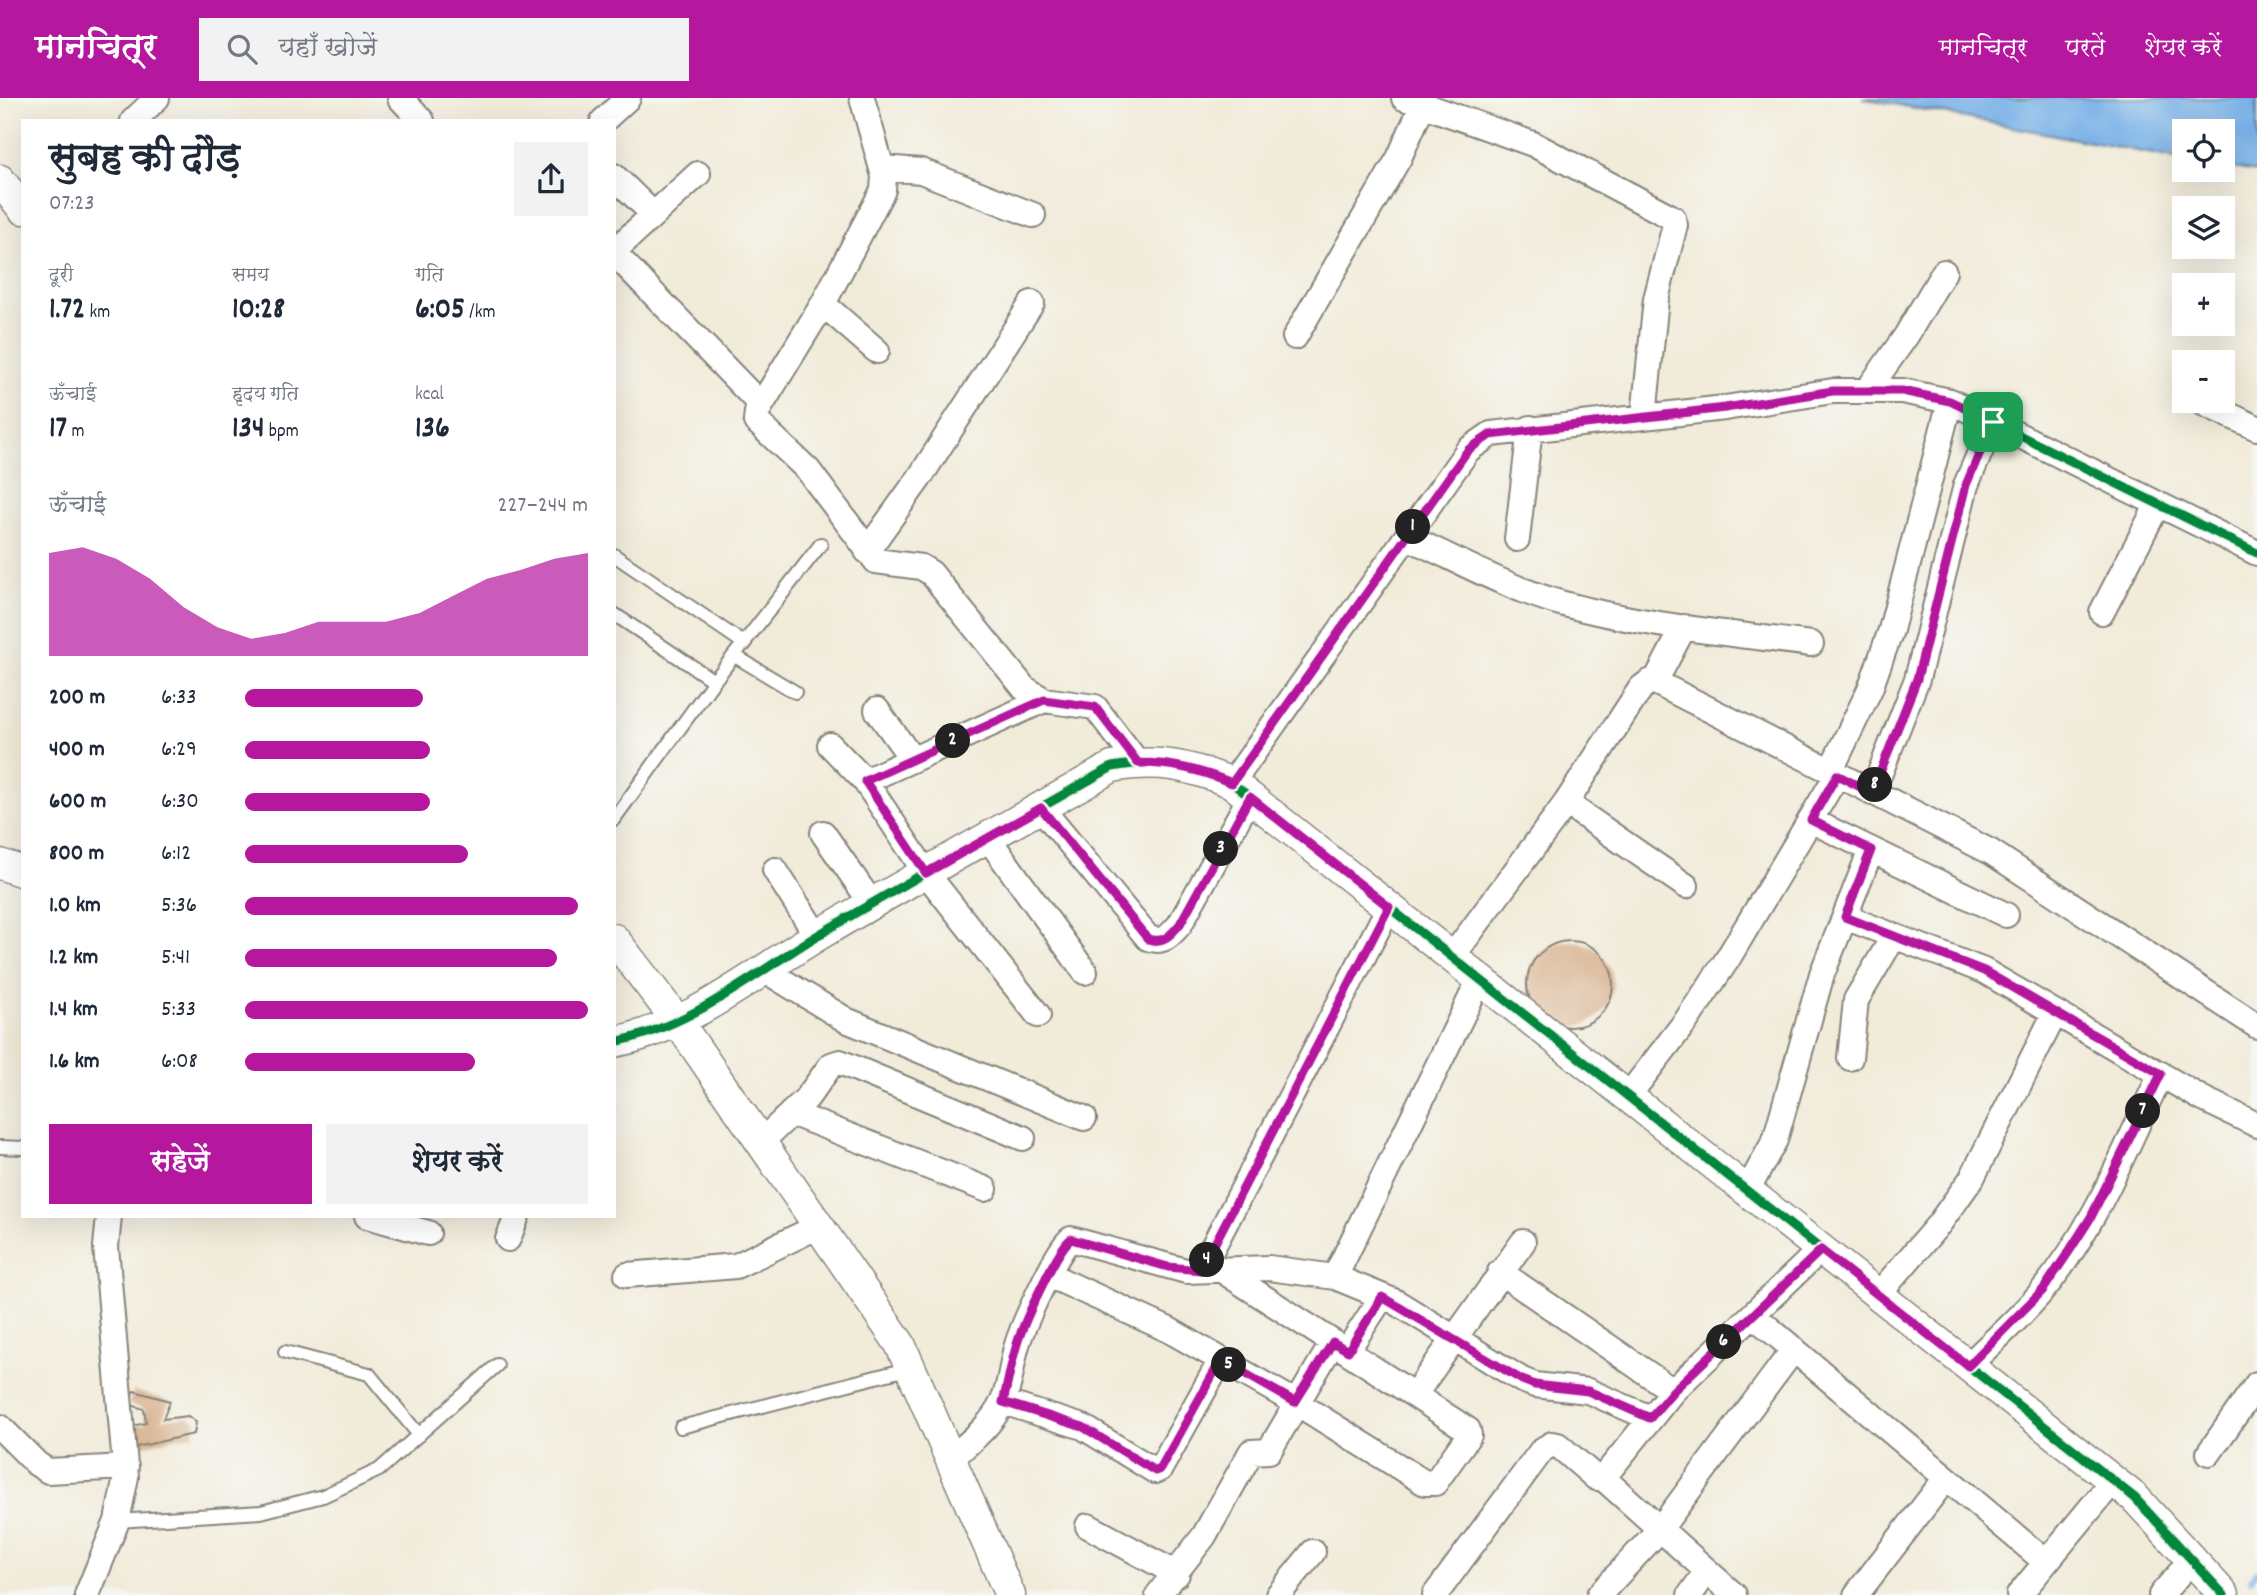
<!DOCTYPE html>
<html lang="hi">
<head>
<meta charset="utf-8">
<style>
	body { margin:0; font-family:Dekko,"Playpen Sans Deva",sans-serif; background:#f2f2f3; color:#1f2937; height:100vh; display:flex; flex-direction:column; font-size:26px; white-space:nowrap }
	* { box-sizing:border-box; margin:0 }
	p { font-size:23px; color:#747a83 }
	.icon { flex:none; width:38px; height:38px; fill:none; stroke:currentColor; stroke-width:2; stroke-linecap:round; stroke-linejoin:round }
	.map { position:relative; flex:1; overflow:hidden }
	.drawer { position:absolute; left:21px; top:21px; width:595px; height:1099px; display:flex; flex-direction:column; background:#fff; border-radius:0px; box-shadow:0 7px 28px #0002 }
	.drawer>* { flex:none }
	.tools { position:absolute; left:2172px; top:21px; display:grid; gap:14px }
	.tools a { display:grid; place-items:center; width:63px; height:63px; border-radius:0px; background:#fff; box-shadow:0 7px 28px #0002; font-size:35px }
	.pin { position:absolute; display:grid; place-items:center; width:60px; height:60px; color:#fff; margin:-30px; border-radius:14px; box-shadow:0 4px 10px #0006 }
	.km { position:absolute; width:35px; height:35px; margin:-18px; border-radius:50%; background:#222; color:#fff; font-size:19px; line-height:35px; text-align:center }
	.round { display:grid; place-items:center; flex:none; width:74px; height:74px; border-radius:0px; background:#f2f2f3 }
	.summary { display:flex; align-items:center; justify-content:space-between; height:119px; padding:0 28px }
	h1 { font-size:38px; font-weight:800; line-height:52px }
	.stats { display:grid; grid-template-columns:repeat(3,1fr); gap:10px; height:119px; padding:7px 28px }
	.stats div { display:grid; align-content:center }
	.stats b { font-size:30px; font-weight:800 }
	.stats small { font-size:19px; font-weight:400 }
	.stats p { font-size:19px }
	.chart { height:196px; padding:14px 28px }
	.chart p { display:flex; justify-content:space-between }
	.chart svg { width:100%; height:126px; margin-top:7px; fill:#b5179e; opacity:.7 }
	.button { display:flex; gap:14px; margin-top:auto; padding:14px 28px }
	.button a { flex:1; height:80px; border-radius:0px; background:#b5179e; color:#fff; font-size:28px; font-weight:800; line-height:80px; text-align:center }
	.button a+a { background:#f2f2f3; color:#1f2937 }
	ul { padding:0 28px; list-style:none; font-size:23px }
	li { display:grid; grid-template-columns:112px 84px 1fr; align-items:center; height:52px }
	li i { height:18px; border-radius:9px; background:#b5179e }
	header { display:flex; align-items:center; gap:42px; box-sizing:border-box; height:98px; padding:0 35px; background:#b5179e; color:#fff }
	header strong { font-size:33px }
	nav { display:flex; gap:38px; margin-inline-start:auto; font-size:24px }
	.search { width:490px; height:63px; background:#f2f2f3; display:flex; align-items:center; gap:18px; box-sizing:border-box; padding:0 24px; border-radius:0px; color:#747a83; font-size:26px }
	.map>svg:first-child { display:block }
</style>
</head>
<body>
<header>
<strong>मानचित्र</strong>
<div class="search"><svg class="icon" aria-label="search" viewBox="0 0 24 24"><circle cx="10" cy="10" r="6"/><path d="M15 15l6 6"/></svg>यहाँ खोजें</div>
<nav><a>मानचित्र</a><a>परतें</a><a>शेयर करें</a></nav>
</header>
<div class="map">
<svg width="2257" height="1497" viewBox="0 0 2257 1497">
	<rect width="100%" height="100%" fill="#f6f6f2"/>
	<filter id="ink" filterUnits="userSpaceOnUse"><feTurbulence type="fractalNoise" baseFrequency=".0143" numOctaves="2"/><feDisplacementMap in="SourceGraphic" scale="14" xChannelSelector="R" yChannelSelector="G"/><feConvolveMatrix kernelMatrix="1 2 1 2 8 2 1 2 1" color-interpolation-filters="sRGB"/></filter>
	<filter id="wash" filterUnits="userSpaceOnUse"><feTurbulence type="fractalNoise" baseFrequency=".00686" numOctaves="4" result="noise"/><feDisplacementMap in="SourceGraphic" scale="28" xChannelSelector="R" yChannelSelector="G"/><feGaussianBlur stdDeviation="1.57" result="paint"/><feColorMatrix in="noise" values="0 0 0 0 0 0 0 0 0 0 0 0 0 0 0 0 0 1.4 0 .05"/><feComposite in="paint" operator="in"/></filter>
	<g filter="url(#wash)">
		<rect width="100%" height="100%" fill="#f1ebd9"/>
		<!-- water -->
		<path fill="#77b0e7" stroke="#4a6682" stroke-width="2" d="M 1862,0 L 2257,0 L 2257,74 L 2223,69 L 2222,33 L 2184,33 L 2184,62 Z"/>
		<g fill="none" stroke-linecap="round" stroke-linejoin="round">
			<!-- stream -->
			<path stroke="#77b0e7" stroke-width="6" d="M 2251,1481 L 2257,1474"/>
		</g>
		<g id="blocks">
			<!-- building -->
			<path fill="#d6ab84" d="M1527 886a43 43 0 1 1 86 0a43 43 0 1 1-86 0Z
				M 134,1293 L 170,1303 L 163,1321 L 188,1318 L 196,1324 L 194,1336 L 132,1350 L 128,1329 L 146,1325 L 144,1311 L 128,1306 Z"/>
		</g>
	</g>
	<g filter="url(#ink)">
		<use href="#blocks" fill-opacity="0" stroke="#86847a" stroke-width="2"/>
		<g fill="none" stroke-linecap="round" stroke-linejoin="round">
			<defs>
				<path id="service" d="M 614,457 L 745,546
					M 614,516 L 714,583
					M 735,558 L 795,594
					M 614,721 L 714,583 L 821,446
					M 0,1049 L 23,1050
					M 285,1254 L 369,1276 L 419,1337
					M 681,1329 L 911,1270
					M 117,1423 L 261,1414 L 323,1398 L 379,1372 L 497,1267"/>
				<path id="minor" d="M 400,0 L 422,23
					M 862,0 L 884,78 L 883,92 L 823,206 L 757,314 L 756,323 L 808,372 L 876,463 L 921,469 L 931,475 L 1024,590 L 1044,602 L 1095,609 L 1138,665
					M 1404,0 L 1533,46 L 1673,120 L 1675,127 L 1656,201 L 1644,318
					M 133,23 L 157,0
					M 603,23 L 628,0
					M 882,70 L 921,73 L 1033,117
					M 614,78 L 653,116
					M 614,153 L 698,76
					M 614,155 L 761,307
					M 823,206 L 877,253
					M 1295,239 L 1399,60 L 1423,6
					M 1867,293 L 1906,238 L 1944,174
					M 2203,305 L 2257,330
					M 1407,439 C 1458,462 1509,491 1564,506 C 1644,528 1729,535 1811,546
					M 1517,441 L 1530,330
					M 867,453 L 920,379 L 1032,205
					M 2102,514 L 2158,406
					M 1655,584 L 1684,529
					M 877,612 L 912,661
					M 830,647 L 865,683 L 926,775 L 1038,917
					M 1830,674 L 1870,591 L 1891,532 L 1950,303
					M 865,683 L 1044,602
					M 1232,685 L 1468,352 L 1491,336 L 1725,310 L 1833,293 L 1902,293 L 1950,303 L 2257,455
					M 1872,695 L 1917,581 L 1966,387 L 1993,324
					M 1566,705 L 1686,788
					M 1041,710 L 1148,840 C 1163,846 1171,837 1180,826 L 1250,699
					M 1810,722 L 2006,817
					M 823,735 L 872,806
					M 988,740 L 1085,874
					M 775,772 L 817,838
					M 1845,819 L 1984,873 L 2201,1000 L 2257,1027
					M 1452,859 L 1566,705 L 1641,590 L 1649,584 L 1655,584 L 1991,754 L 2257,928
					M 763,871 L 846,922 L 1084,1020
					M 1850,960 L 1856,902 L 1894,838
					M 1628,998 L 1686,923 L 1727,862 L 1837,677
					M 791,1015 L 985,1091
					M 761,1044 L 807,1000 L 831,967 L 840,964 L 1023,1040
					M 1747,1093 L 1775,1042 L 1822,876 L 1871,752
					M 367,1118 L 428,1135
					M 508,1141 L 517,1118
					M 1201,1172 L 1389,809
					M 1500,1174 L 1673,1293
					M 627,1177 L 736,1168 L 819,1128
					M 1049,1177 L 1169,1232 L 1295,1304 L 1425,1385 L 1435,1385 L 1469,1337 L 1468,1332 L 1220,1171
					M 1335,1179 L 1480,881
					M 1878,1197 L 1939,1126 L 1972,1080 L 2055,915
					M 1753,1217 L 2046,1464
					M 1347,1253 L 1382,1199
					M 1968,1268 C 1993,1243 2021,1219 2043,1192 C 2095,1130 2126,1048 2161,976
					M 1415,1296 L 1523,1144
					M 1003,1304 L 1083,1329 L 1155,1373 L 1160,1371 L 1221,1262
					M 0,1329 L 37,1366 L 48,1373 L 126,1369
					M 2209,1355 L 2257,1286
					M 951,1361 C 969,1344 991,1328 1002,1305 C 1011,1288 1011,1265 1017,1247 C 1023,1227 1057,1151 1071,1141 L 1186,1173 L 1269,1170 L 1335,1179 L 1396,1204 L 1522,1282 L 1535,1287 L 1588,1293 L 1650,1320
					M 1603,1380 L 1734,1497
					M 1088,1428 L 1177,1476
					M 87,1497 L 117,1423 L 126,1379 L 106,1149 L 109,1118
					M 1158,1497 L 1204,1438 L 1251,1354 L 1269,1353 L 1333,1244
					M 1278,1497 L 1313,1454
					M 1435,1497 L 1542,1352 L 1552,1346 L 1558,1347 L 1596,1380 L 1603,1380 L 1673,1293 L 1821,1151
					M 1599,1497 L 1660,1431 L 1794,1251
					M 1690,1497 L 1707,1473
					M 1856,1497 L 1946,1380
					M 2019,1497 L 2113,1383
					M 2161,1497 L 2191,1462"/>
				<path id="tertiary" d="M 0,82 L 23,111
					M 0,766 L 23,774
					M 614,841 L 678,924 L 900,1246 L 1010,1497
					M 614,944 C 693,929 757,873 825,833 C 919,777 1016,724 1112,669 C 1159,661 1188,667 1232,685 L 2135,1400 L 2224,1497"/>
			</defs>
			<!-- service casing -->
			<use href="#service" stroke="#86847a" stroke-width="16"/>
			<!-- minor casing -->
			<use href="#minor" stroke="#86847a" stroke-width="28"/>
			<!-- tertiary casing -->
			<use href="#tertiary" stroke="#86847a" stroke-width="33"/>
			<!-- service -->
			<use href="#service" stroke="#fff" stroke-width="12"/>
			<!-- minor -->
			<use href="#minor" stroke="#fff" stroke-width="24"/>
			<!-- tertiary -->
			<use href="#tertiary" stroke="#fff" stroke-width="30"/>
			<defs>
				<path id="cycleway" d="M 1232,685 L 1468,352 L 1491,336 L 1725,310 L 1833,293 L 1902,293 L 1950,303 L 2257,455
					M 614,944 C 693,929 757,873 825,833 C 919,777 1016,724 1112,669 C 1159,661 1188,667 1232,685 L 2135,1400 L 2224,1497"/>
			</defs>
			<!-- cycleway casing -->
			<use href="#cycleway" stroke="#f6f6f2" stroke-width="13"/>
			<!-- cycleway -->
			<use href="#cycleway" stroke="#00873e" stroke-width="9"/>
		</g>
	</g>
	<g fill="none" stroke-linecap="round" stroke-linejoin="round" filter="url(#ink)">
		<defs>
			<path id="route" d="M 1833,293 L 1902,293 L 1950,303 L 1993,324 L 1966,387 L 1917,581 L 1872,695 L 1837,677 L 1811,722 L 1871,752 L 1845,819 L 1984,873 L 2161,976 L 2091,1119 L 2070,1152 L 2043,1192 L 1968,1268 L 1821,1152 L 1673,1293 L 1650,1320 L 1588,1293 L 1535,1287 L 1522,1282 L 1382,1199 L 1348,1253 L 1333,1244 L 1295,1304 L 1221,1262 L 1160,1371 L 1155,1373 L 1083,1329 L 1003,1304 C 1008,1285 1011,1265 1017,1246 C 1023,1226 1057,1151 1071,1141 L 1168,1169 L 1201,1172 L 1389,809 L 1250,699 L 1180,826 C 1171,837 1163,846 1148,841 L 1041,710 L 926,775 L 865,683 L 1044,602 L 1095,609 L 1138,665 C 1173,665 1200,672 1232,685 L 1468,352 L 1490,337 L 1725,310 Z"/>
		</defs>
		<!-- route casing -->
		<use href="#route" stroke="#fff" stroke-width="14"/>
		<!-- route -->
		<use href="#route" stroke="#b5179e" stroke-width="9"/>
	</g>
</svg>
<div class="tools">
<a><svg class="icon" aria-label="locate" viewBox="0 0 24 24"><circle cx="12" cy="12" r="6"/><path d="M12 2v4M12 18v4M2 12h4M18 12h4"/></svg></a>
<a><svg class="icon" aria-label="layers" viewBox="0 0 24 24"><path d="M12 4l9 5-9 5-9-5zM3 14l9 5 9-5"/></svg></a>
<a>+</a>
<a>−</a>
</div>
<div class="pin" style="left:1993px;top:324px;background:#1e9e55"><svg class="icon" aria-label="arrive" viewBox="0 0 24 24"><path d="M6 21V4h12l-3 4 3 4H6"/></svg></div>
<b class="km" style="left:1413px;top:429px">1</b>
<b class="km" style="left:953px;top:643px">2</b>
<b class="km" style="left:1221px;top:751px">3</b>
<b class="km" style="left:1207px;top:1162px">4</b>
<b class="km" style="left:1229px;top:1267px">5</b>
<b class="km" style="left:1724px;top:1244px">6</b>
<b class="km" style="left:2143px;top:1013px">7</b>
<b class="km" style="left:1875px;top:687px">8</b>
<section class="drawer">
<div class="summary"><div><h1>सुबह की दौड़</h1><p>07:23</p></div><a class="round"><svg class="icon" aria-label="share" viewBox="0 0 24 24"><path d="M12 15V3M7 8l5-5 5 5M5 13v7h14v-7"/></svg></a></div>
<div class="stats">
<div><p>दूरी</p><b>1.72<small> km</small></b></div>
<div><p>समय</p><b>10:28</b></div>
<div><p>गति</p><b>6:05<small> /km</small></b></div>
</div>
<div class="stats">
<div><p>ऊँचाई</p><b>17<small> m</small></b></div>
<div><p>हृदय गति</p><b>134<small> bpm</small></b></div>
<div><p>kcal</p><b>136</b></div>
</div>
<div class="chart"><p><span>ऊँचाई</span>227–244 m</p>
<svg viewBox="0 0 160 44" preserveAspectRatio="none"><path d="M0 44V8L10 6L20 10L30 17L40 27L50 34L60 38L70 36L80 32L90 32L100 32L110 29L120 23L130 17L140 14L150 10L160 8V44z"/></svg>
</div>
<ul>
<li><b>200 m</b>6:33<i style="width:52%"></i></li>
<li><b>400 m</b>6:29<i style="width:54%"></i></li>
<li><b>600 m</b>6:30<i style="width:54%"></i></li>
<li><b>800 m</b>6:12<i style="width:65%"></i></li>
<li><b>1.0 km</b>5:36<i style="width:97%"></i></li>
<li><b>1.2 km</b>5:41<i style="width:91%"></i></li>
<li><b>1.4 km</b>5:33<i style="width:100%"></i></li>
<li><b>1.6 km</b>6:08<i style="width:67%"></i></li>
</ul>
<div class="button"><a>सहेजें</a><a>शेयर करें</a></div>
</section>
</div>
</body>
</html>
